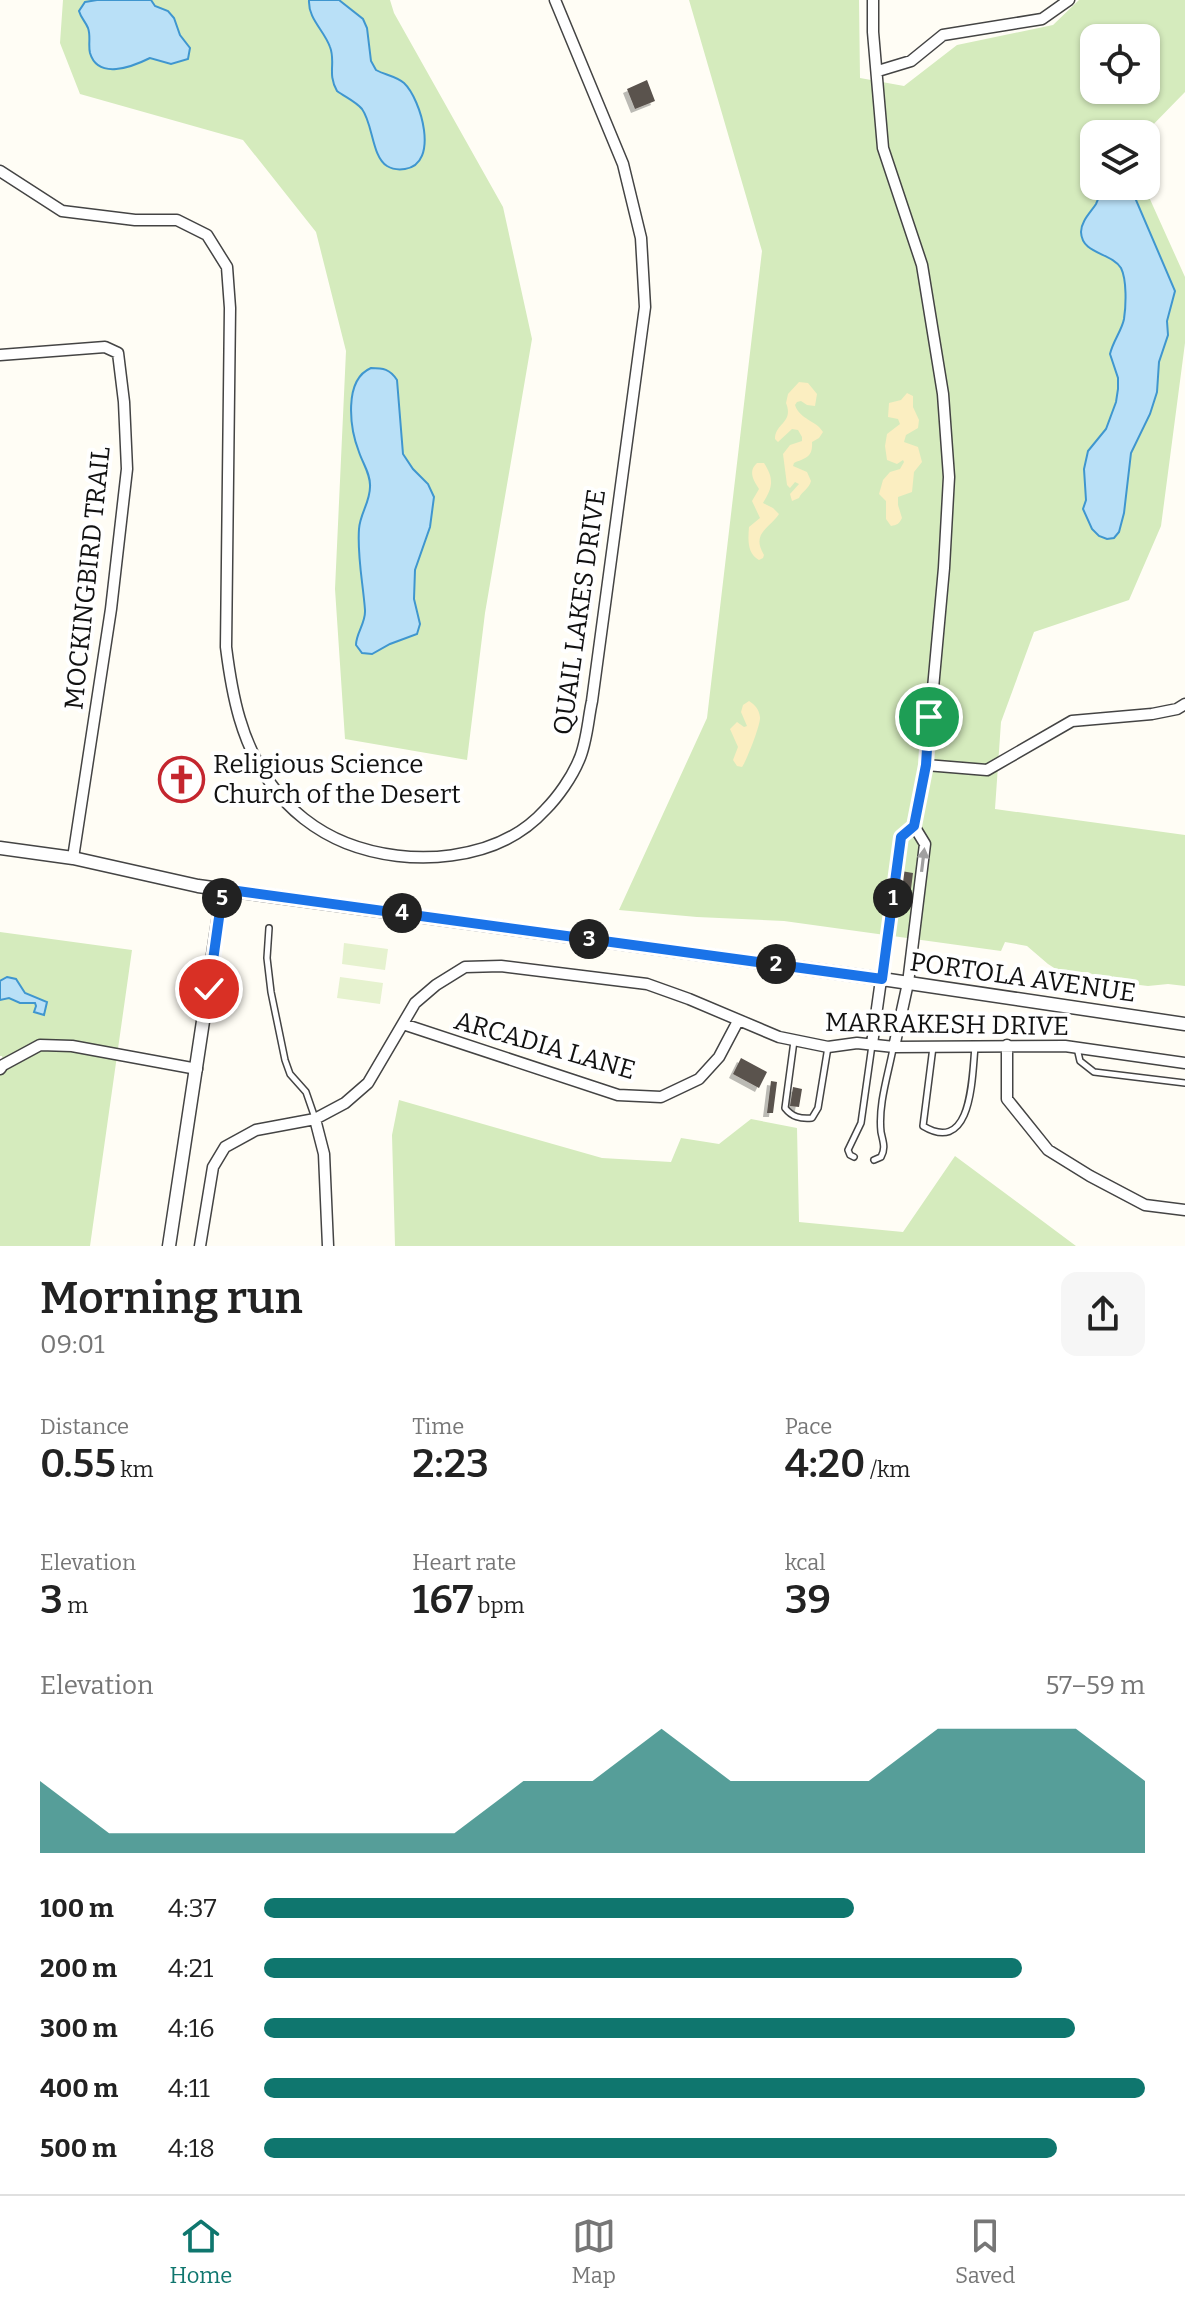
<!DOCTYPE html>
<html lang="en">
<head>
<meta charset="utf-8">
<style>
	body { margin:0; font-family:Bitter,serif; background:#f6f6f6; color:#222; height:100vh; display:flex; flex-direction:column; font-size:30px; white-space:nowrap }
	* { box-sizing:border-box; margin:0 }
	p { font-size:26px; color:#767676 }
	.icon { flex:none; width:44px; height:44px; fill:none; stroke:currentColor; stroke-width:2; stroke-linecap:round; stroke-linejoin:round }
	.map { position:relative; height:1246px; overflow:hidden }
	.drawer { display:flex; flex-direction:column; background:#fff; flex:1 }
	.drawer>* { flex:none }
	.buttons { position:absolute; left:1080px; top:24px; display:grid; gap:16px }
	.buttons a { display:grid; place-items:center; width:80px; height:80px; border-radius:16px; background:#fff; box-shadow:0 2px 6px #0004; font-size:40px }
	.pin { position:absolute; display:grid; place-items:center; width:68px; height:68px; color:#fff; margin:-34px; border:4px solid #fff; border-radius:50%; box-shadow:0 2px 8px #0007 }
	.km { position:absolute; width:40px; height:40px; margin:-20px; border-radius:50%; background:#222; color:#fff; font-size:22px; line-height:40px; text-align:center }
	.round { display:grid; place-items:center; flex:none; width:84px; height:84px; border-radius:16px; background:#f6f6f6 }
	.overview { display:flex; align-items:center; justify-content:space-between; height:136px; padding:0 40px }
	h1 { font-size:44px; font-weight:600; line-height:60px }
	.stats { display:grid; grid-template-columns:repeat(3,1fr); gap:12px; height:136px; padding:8px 40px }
	.stats div { display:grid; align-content:center }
	.stats b { font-size:40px; font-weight:600 }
	.stats small { font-size:22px; font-weight:400 }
	.stats p { font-size:22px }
	.chart { height:224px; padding:16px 40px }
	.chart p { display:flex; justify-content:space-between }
	.chart svg { width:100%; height:144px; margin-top:8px; fill:#0f766e; opacity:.7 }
	ul { padding:0 40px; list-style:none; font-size:26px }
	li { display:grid; grid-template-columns:128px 96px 1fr; align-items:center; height:60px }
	li i { height:20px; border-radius:10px; background:#0f766e }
	.tabs { display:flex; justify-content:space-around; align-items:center; height:112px; border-top:2px solid #e0e0e0; background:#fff; font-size:22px; color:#767676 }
	.tabs a { display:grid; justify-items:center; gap:4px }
	.tabs .selected { color:#0f766e }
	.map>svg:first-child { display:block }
</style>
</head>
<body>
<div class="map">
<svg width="1185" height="1246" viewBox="0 0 1185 1246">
	<defs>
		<filter id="shadow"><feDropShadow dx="-4" dy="4" stdDeviation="0" flood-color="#0004"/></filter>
	</defs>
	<rect width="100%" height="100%" fill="#fffdf5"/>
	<!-- green -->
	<path fill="#d5ebbd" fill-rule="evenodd" d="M 63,0 L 390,0 L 394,13 L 503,207 L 532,339 L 485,613 L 467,760 L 345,739 L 335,589 L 346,351 L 316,232 L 243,140 L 80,94 L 60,43 Z
		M 689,0 L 859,0 L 860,78 L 904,86 L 957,45 L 1053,25 L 1079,0 L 1185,0 L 1185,92 L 1144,134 L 1094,134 L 1094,186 L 1144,186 L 1185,277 L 1185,343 L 1161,526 L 1129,600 L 1034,632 L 1001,722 L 995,809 L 1185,835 L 1185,986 L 1168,984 L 1148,986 L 1106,981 L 1088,972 L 1062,973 L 1048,964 L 1027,946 L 1005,942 L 1001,951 L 784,921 L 697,917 L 619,910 L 707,718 L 762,251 ZM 1094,38 L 1146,38 L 1146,90 L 1094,90 Z
		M 0,932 L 132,950 L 90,1246 L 0,1246 L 0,1073 L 4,1067 L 2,1056 L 0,1056 Z
		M 399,1100 L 602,1158 L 671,1162 L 681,1138 L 719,1144 L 751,1119 L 797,1128 L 799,1222 L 903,1232 L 955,1156 L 1076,1246 L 395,1246 L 392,1135 Z"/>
	<!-- sand -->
	<path fill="#fbeec1" d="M 799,382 L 808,383 L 817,394 L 815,406 L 807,405 L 801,401 L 797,402 L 795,405 C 800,420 816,420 823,432 L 819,438 L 812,442 C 813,458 805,458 794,463 L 793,466 L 807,472 L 811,481 C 809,489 802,491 799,498 L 792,501 L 790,494 L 799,484 L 795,482 L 790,488 L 787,485 L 783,454 L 790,445 L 802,441 L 802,437 L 798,430 L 792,429 L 778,442 L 775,439 C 775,423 794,423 786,403 L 788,394 Z
		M 907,393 L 913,396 L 913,407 L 919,420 L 918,428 L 906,435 L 904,442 L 918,447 L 922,462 L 914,472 L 912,492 L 898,497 L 898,505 L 902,518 C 899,524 897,525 891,526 L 886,519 L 886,501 L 879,494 L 883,480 L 890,472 L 900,469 L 904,462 L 903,460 L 897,464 L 887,460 L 885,446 L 887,434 L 900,424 L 898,419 L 888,417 L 889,403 L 901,400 Z
		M 757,463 L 764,463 C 775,480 772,488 763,503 L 773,508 L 779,514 C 769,529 751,533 764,555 L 763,558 L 759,560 C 747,553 748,540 749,527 L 760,518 L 752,501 L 759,489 C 753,480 748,471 757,463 Z
		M 749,701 C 755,705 759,709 760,717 C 761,724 746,762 742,767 L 737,766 L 733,760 L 738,747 L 730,729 L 737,722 L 744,727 L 747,726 L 741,712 L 743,705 Z"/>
	<!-- pitch -->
	<path fill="#e6f2cf" d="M 344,943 L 388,949 L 385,970 L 342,964 Z
		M 340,977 L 383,983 L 380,1004 L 337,998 Z"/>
	<!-- water -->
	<path fill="#b9e0f7" stroke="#3f96cf" stroke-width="2" d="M 97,0 L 151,0 L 155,6 L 168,11 L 174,18 L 180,35 L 190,48 L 188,59 L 171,64 L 150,58 C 132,67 98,80 90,53 C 88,45 91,36 88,28 C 85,21 81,18 79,11 L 85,2 Z
		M 309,0 L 339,0 L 363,19 L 367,28 L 371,61 L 376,70 C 385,75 396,76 404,83 C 421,99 440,164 405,169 C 399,170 392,169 387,166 C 372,157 373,124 362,109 C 355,101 345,97 337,91 C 327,74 336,62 330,47 C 324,30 308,19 309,0 Z
		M 1101,186 L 1130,186 L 1175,291 L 1167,321 L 1168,335 L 1159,362 L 1157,392 L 1150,414 L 1131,453 L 1124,513 L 1119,532 L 1114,538 L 1107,539 L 1099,536 L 1092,529 L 1083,509 L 1086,500 L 1084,469 L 1088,451 L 1106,429 L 1116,402 L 1118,389 L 1118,378 L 1110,354 C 1113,341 1122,330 1124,319 C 1126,306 1127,280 1121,268 C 1111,252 1082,255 1081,232 C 1081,221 1091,212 1096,204 C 1099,198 1100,192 1101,186 Z
		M 371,368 C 383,368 390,369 397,380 L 403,454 L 413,469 L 428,484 L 434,497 L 430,527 L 415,570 L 414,599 L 420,624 L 417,634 L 390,644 L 372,654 L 362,653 L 356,645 C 356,633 366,623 365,610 C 363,583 357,556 359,529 C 360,514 370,502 370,487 C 371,475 363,464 359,452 C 350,429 343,380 371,368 Z
		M 7,977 L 16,979 L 25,993 L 47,1002 L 44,1015 L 34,1012 L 36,1006 L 35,1003 L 20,1003 L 9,998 L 0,1000 L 0,981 Z"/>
	<!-- building -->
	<path fill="#5a524d" filter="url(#shadow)" d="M 647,80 L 655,101 L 635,109 L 627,89 Z
		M 901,871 L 913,873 L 909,905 L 896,903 Z
		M 741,1058 L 767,1072 L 759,1088 L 733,1074 Z
		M 771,1081 L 777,1082 L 773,1113 L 767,1113 Z
		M 793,1087 L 802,1089 L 799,1107 L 790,1106 Z"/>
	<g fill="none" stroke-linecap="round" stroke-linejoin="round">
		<defs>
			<path id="service" d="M 269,928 L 267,958 L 271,992 L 285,1060 L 290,1074 L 306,1092 L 315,1118
				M 794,1041 L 785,1108 C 792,1117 800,1119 812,1118 L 818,1108 L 828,1047
				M 933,1047 L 923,1126 C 973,1156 972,1075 975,1047
				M 1077,1048 L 1080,1061 L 1094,1072 L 1185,1083
				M 854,1157 L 850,1155 L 848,1150 L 861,1123 L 872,1045
				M 874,1160 L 881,1157 C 886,1148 883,1142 881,1132 C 878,1105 888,1075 893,1049"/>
			<path id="minor" d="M 878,71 L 911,61 L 943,35 L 1042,19 L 1069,0
				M 0,171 L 62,211 L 135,220 L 177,220 L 207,235 L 227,267 L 230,308 L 226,647 C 232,695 241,743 271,784 C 289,810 316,831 346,843 C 409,868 498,862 545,810 C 558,797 572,777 579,760 C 587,742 588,719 592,701 L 645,307 L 641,238 L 623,164 L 555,0
				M 0,355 L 105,347 L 118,353 L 124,402 L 127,469 L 111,609 L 73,858
				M 926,765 L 987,770 L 1072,721 L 1152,714 L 1177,709 L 1185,704
				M 403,1024 L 618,1095 L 661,1097 L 699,1079 L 719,1057 L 738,1021
				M 872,1044 L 901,837 L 914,826 L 926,765 L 944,568 L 949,477 L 943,394 L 922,265 L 883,148 L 873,32 L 873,0
				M 1007,1045 L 1007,1099 L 1048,1150 L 1090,1176 L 1145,1205 L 1185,1210
				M 894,1047 L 908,983 L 925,844 L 914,826
				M 0,1069 L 3,1065 L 40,1045 L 72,1046 L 197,1069
				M 315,1119 L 324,1154 L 328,1246
				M 200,1246 L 213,1167 L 225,1147 L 256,1130 L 315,1119 L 345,1103 L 368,1083 L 415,1003 L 436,985 L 465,967 L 501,966 L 647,984 L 689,999 L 779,1037 L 828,1047 L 857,1043 L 894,1047 L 1065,1046 L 1185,1063"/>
			<path id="tertiary" d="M 0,848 L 73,858 L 198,886 L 882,979 L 1185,1024
				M 169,1246 L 223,889"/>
		</defs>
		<!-- service casing -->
		<use href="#service" stroke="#444" stroke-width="8"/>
		<!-- minor casing -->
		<use href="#minor" stroke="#444" stroke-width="13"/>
		<!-- tertiary casing -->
		<use href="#tertiary" stroke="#444" stroke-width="15"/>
		<!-- service -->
		<use href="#service" stroke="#fff" stroke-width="5"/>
		<!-- minor -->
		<use href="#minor" stroke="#fff" stroke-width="10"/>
		<!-- tertiary -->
		<use href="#tertiary" stroke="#fff" stroke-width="12"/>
	</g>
	<!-- one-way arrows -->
	<defs><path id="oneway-solid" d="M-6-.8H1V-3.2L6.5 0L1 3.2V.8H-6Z" transform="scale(2)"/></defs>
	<use fill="#a0a0a0" href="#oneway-solid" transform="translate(923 860) rotate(-83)"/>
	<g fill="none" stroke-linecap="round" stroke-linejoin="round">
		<defs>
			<path id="route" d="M 209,989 L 223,889 L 882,979 L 901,837 L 914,826 L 926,765 L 929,717"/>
		</defs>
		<!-- route casing -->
		<use href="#route" stroke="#fff" stroke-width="16"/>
		<!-- route -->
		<use href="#route" stroke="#1a73e8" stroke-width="10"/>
	</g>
	<!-- icons -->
	<defs>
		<symbol id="church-ring" viewBox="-11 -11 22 22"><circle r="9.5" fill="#fff" stroke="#c4262e" stroke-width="1.5"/><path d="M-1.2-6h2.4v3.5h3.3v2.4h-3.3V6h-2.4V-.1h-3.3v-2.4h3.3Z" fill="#c4262e"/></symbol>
	</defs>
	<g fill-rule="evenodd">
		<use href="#church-ring" x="156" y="754" width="51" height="51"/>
	</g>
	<g text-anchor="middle" stroke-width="8" stroke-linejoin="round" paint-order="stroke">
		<!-- street labels -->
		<g font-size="26" fill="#111" stroke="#fff">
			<text transform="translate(87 578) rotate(-84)" y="9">MOCKINGBIRD TRAIL</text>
			<text transform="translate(579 612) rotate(-82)" y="9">QUAIL LAKES DRIVE</text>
			<text transform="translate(1023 977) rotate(8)" y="9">PORTOLA AVENUE</text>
			<text transform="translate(947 1024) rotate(1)" y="9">MARRAKESH DRIVE</text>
			<text transform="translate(545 1045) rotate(16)" y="9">ARCADIA LANE</text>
		</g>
		<!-- poi labels -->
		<g font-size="26" fill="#111" stroke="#fff" text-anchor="start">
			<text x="213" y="773">Religious Science<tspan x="213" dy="30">Church of the Desert</tspan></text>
		</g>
	</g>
</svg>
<div class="buttons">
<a><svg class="icon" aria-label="locate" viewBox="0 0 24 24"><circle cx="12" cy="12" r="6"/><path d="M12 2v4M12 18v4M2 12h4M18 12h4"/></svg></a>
<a><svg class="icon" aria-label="layers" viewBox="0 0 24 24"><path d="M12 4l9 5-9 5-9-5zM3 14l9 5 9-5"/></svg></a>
</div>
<div class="pin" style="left:929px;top:717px;background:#1e9e55"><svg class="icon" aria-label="arrive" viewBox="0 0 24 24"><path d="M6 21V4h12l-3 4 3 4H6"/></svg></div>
<div class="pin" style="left:209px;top:989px;background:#d93025"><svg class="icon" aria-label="check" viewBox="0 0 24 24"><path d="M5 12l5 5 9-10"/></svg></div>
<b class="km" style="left:893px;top:898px">1</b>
<b class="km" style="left:776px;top:964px">2</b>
<b class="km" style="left:589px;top:939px">3</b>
<b class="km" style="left:402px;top:913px">4</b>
<b class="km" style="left:222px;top:898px">5</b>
</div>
<section class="drawer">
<div class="overview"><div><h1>Morning run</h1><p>09:01</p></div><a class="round"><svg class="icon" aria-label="share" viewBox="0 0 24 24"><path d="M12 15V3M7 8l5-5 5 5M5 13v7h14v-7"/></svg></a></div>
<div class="stats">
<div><p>Distance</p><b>0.55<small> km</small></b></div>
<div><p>Time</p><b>2:23</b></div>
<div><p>Pace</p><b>4:20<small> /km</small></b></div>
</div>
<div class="stats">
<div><p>Elevation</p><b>3<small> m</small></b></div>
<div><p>Heart rate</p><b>167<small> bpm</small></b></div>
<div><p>kcal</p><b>39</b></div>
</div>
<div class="chart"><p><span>Elevation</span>57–59 m</p>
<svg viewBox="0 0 160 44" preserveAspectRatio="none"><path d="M0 44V22L10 38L20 38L30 38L40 38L50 38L60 38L70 22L80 22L90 6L100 22L110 22L120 22L130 6L140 6L150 6L160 22V44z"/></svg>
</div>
<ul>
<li><b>100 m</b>4:37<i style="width:67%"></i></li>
<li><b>200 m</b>4:21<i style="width:86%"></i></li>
<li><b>300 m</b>4:16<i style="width:92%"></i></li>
<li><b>400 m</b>4:11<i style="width:100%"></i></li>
<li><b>500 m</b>4:18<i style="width:90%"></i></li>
</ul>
</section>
<nav class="tabs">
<a class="selected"><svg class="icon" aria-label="home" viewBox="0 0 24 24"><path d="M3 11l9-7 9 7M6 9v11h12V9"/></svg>Home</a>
<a><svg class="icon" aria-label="map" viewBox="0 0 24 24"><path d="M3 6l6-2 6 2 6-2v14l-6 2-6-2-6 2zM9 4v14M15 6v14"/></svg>Map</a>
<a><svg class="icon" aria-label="saved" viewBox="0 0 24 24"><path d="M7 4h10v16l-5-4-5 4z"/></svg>Saved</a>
</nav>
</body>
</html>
